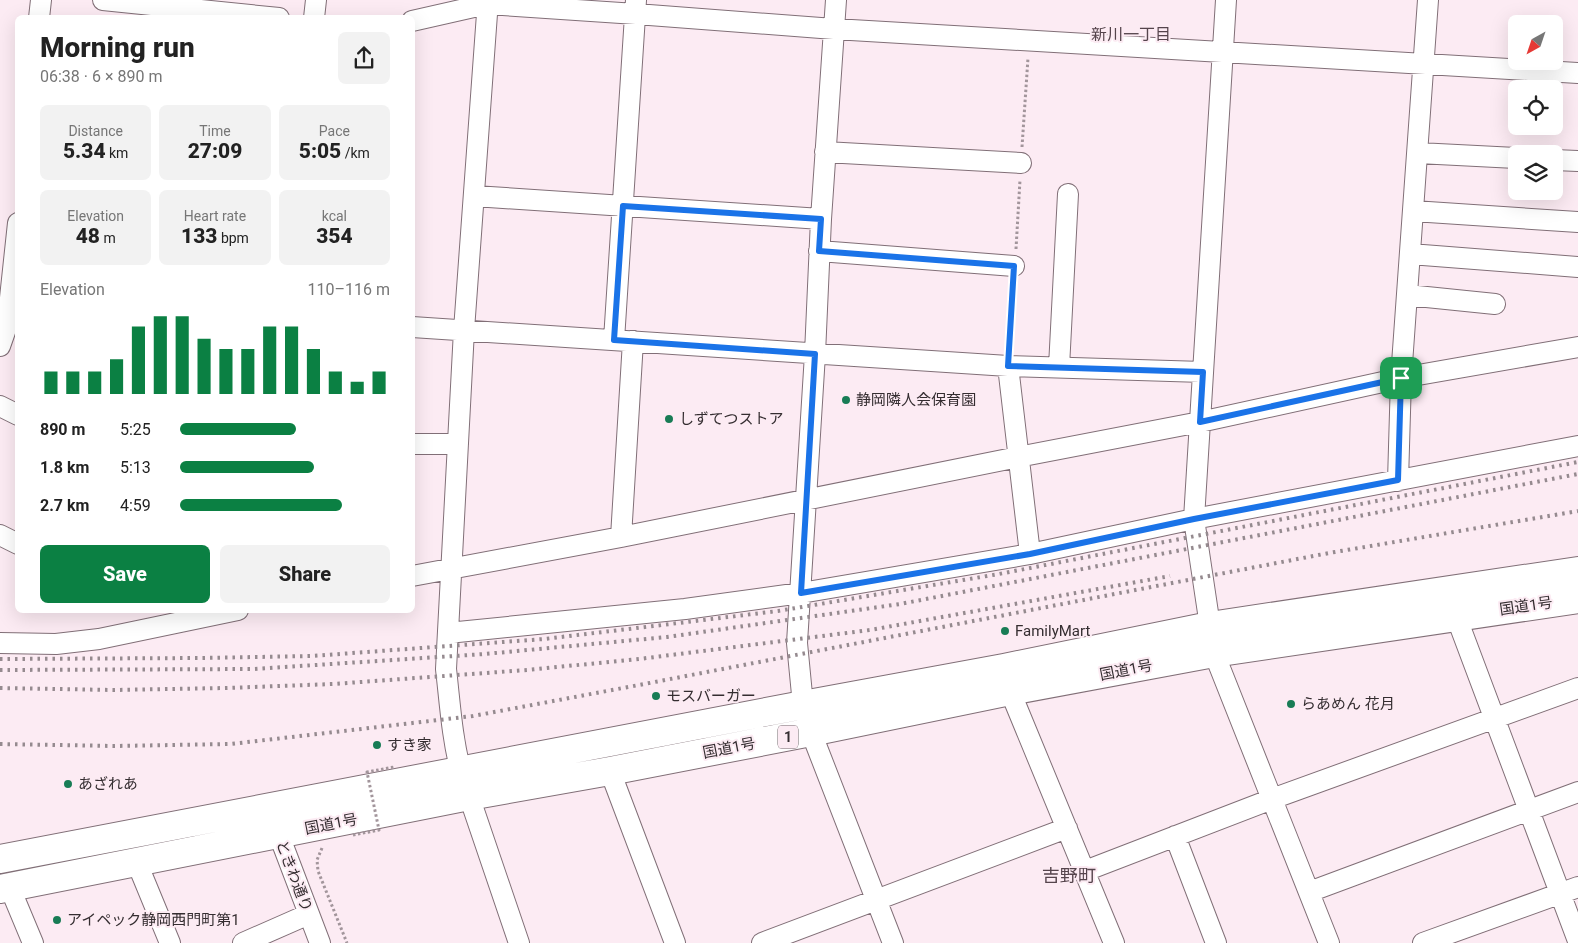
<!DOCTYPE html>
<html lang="en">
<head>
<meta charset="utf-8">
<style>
	body { margin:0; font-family:Roboto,"Noto Sans JP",sans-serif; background:#f2f2f2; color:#222; height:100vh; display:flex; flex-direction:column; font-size:19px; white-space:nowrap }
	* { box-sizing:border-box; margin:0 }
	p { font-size:16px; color:#767676 }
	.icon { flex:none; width:28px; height:28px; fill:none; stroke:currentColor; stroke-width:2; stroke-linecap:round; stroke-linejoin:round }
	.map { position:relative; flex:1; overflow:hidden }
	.details { position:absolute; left:15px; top:15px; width:400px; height:598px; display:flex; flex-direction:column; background:#fff; border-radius:8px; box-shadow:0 5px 20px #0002 }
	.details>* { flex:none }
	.needle { width:32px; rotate:220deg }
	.fabs { position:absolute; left:1508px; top:15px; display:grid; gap:10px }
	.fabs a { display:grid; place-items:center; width:55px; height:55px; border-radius:8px; background:#fff; box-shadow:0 5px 20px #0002; font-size:25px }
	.pin { position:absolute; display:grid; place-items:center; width:42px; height:42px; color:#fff; margin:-21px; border-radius:10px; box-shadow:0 2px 8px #0006 }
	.round { display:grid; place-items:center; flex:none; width:52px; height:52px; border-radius:8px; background:#f2f2f2 }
	.overview { display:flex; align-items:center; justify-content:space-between; height:85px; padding:0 25px }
	h1 { font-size:28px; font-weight:800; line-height:38px }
	.metrics { display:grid; grid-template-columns:repeat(3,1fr); gap:8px; height:85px; padding:5px 25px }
	.metrics div { display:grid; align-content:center; border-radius:8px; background:#f2f2f2; text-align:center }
	.metrics b { font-size:21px; font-weight:800 }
	.metrics small { font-size:14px; font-weight:400 }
	.metrics p { font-size:14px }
	.chart { height:140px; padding:10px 25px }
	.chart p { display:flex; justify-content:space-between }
	.chart svg { width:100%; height:90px; margin-top:5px; stroke:#0b8043; stroke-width:6 }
	.cta { display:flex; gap:10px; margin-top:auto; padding:10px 25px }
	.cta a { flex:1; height:58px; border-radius:8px; background:#0b8043; color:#fff; font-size:20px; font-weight:800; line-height:58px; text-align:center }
	.cta a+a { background:#f2f2f2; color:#222 }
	ul { padding:0 25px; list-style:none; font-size:16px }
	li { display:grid; grid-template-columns:80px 60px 1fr; align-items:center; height:38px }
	li i { height:12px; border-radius:6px; background:#0b8043 }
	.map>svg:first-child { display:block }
</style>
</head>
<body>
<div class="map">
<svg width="1578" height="943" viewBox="0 0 1578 943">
	<rect width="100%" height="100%" fill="#fcebf3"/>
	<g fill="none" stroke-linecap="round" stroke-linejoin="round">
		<defs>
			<path id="minor" d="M 103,0 L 279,18
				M 836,0 L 821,219 L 815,354 L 797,643 L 803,705 L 811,732 L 893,943
				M 1226,0 L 1194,519 L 1214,653 L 1329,943
				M 39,18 L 41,0
				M 314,18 L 316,0
				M 412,21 L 487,4 L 636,14 L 834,29 L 1578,73
				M 825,152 L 1021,163
				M 1418,153 L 1516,158
				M 1554,160 L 1578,161
				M 474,196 L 821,219
				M 1413,211 L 1578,222
				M 819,251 L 1014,266
				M 1410,254 L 1578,267
				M 1407,295 L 1495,304
				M 412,327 L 1008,366 L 1203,372
				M 614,340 L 636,0
				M 0,346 L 7,326 L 18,223
				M 1008,366 L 1030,554
				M 1059,367 L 1068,194
				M 0,406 L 18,415
				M 412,444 L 458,444
				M 1398,481 L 1401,378 L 1428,0
				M 0,535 L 18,544
				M 621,537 L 633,341
				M 412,576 L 621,537 L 1018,457 L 1200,422 L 1401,378 L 1578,347
				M 1456,616 L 1578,941
				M 448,633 L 685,609 L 801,593 L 1030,554 L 1194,519 L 1578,446
				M 0,643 L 56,644 L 99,639 L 238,610
				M 1007,679 L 1010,691 L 1114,943
				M 610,771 L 675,943
				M 461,772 C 452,738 450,704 446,669 L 464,330 L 488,0
				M 469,796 L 519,943
				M 274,822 L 320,943
				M 1175,836 L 1216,943
				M 137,863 L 170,943
				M 1085,871 L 1272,799 L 1578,688
				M 10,888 L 33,943
				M 1309,892 L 1578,792
				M 243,943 L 309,914
				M 762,943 L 1067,828
				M 1423,943 L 1578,887"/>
			<path id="highway" d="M 0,859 L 803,705 L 1004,668 L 1210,626 L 1578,571
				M 0,889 L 469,796 L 610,771 L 811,732 L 1010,691 L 1214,653 L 1578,599"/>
		</defs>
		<!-- minor casing -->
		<use href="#minor" stroke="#816f77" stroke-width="22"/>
		<!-- highway casing -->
		<use href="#highway" stroke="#816f77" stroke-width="30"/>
		<!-- path -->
		<path stroke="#a2959b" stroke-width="3" stroke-dasharray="2.5 2.5" stroke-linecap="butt" d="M 1022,147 L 1028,58
			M 1016,249 L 1020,180
			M 1009,349 L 1013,283
			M 322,848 L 317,860 L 318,871 L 347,943"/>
		<!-- minor -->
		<use href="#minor" stroke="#fff" stroke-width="20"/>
		<!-- highway -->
		<use href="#highway" stroke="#fff" stroke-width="28"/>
		<!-- rail -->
		<path stroke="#958a8f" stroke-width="4" stroke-dasharray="2.5 5" stroke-linecap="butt" d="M 0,659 L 200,658 L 312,656 L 544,639 L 662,625 L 778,611 L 999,574 L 1578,462
			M 0,670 L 254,669 L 485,654 L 667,637 L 900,604 L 1578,474
			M 0,688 L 113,690 L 226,688 L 333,684 L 527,670 L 639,659 L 870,630 L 1170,576
			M 0,744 L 114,746 L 231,744 L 473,716 L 639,685 L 1329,553 L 1578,511"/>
		<!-- path-bridge -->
		<path stroke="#a2959b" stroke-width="3" stroke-dasharray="2.5 2.5" stroke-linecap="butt" d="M 353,835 L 379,830 L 367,772 L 394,767"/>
	</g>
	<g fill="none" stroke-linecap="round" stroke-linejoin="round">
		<defs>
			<path id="route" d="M 623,206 L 821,219 L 819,251 L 1014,266 L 1008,366 L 1203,372 L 1200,422 L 1401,378 L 1398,480 L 1194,519 L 1030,554 L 801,593 L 815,354 L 614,340 Z"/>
		</defs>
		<!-- route casing -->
		<use href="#route" stroke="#fff" stroke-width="10"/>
		<!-- route -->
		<use href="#route" stroke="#1a73e8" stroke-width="6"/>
	</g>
	<!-- markers -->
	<g fill="#187c55" stroke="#fcebf3" stroke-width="2">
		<circle cx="846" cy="400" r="5"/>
		<circle cx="669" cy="419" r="5"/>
		<circle cx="1005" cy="631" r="5"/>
		<circle cx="656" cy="696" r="5"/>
		<circle cx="1291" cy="704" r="5"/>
		<circle cx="377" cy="745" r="5"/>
		<circle cx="68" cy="784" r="5"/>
		<circle cx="57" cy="920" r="5"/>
	</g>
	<g text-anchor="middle" stroke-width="4" stroke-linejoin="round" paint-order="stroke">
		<!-- shield labels -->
		<rect fill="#fcebf3" stroke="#70666a" stroke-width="1" x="778" y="725.5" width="20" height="23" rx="4"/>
		<g font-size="14" font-weight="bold" fill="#342d30">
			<text x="788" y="742">1</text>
		</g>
		<!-- poi labels -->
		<g font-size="15" fill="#342d30" stroke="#fcebf3" text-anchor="start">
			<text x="856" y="405">静岡隣人会保育園</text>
			<text x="679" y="424">しずてつストア</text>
			<text x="1015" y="636">FamilyMart</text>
			<text x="666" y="701">モスバーガー</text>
			<text x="1301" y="709">らあめん 花月</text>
			<text x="387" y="750">すき家</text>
			<text x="78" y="789">あざれあ</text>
			<text x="67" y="925">アイペック静岡西門町第1</text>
		</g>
		<!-- street labels -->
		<g font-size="15" fill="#342d30" stroke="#fcebf3">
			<text transform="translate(1526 606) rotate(-8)" y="5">国道1号</text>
			<text transform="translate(1126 670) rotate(-11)" y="5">国道1号</text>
			<text transform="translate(729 748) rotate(-11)" y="5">国道1号</text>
			<text transform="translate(331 824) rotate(-11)" y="5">国道1号</text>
			<text transform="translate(294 876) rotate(69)" y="5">ときわ通り</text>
		</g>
		<!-- neighbourhood labels -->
		<g font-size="16" fill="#55444c" stroke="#fcebf3">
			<text x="1131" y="40">新川一丁目</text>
		</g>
		<!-- quarter labels -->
		<g font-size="18" fill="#55444c" stroke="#fcebf3">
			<text x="1069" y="882">吉野町</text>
		</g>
	</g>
</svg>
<div class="fabs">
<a><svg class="needle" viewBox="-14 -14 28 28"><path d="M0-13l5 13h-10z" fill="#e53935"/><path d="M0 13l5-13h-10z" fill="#767676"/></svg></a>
<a><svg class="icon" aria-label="locate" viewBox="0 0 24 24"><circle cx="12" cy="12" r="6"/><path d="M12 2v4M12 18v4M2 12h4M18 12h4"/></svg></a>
<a><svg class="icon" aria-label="layers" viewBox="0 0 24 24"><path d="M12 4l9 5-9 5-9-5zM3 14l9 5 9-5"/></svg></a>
</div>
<div class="pin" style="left:1401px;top:378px;background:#1e9e55"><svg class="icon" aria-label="arrive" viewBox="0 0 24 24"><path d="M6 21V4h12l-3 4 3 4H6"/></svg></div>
<section class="details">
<div class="overview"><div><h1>Morning run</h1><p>06:38 · 6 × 890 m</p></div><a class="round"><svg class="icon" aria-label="share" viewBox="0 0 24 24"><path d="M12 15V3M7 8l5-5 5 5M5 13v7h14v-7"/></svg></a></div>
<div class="metrics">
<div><p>Distance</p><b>5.34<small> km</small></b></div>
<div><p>Time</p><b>27:09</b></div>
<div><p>Pace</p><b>5:05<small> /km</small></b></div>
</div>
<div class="metrics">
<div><p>Elevation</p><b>48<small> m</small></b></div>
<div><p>Heart rate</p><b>133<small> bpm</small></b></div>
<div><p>kcal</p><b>354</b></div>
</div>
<div class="chart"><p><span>Elevation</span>110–116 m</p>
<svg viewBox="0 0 160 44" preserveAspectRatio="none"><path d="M5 44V33M15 44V33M25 44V33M35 44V27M45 44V11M55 44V6M65 44V6M75 44V17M85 44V22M95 44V22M105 44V11M115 44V11M125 44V22M135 44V33M145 44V38M155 44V33"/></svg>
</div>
<ul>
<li><b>890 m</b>5:25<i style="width:55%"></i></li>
<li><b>1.8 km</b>5:13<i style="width:64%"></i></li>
<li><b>2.7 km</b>4:59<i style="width:77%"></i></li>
</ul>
<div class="cta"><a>Save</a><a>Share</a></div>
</section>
</div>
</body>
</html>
